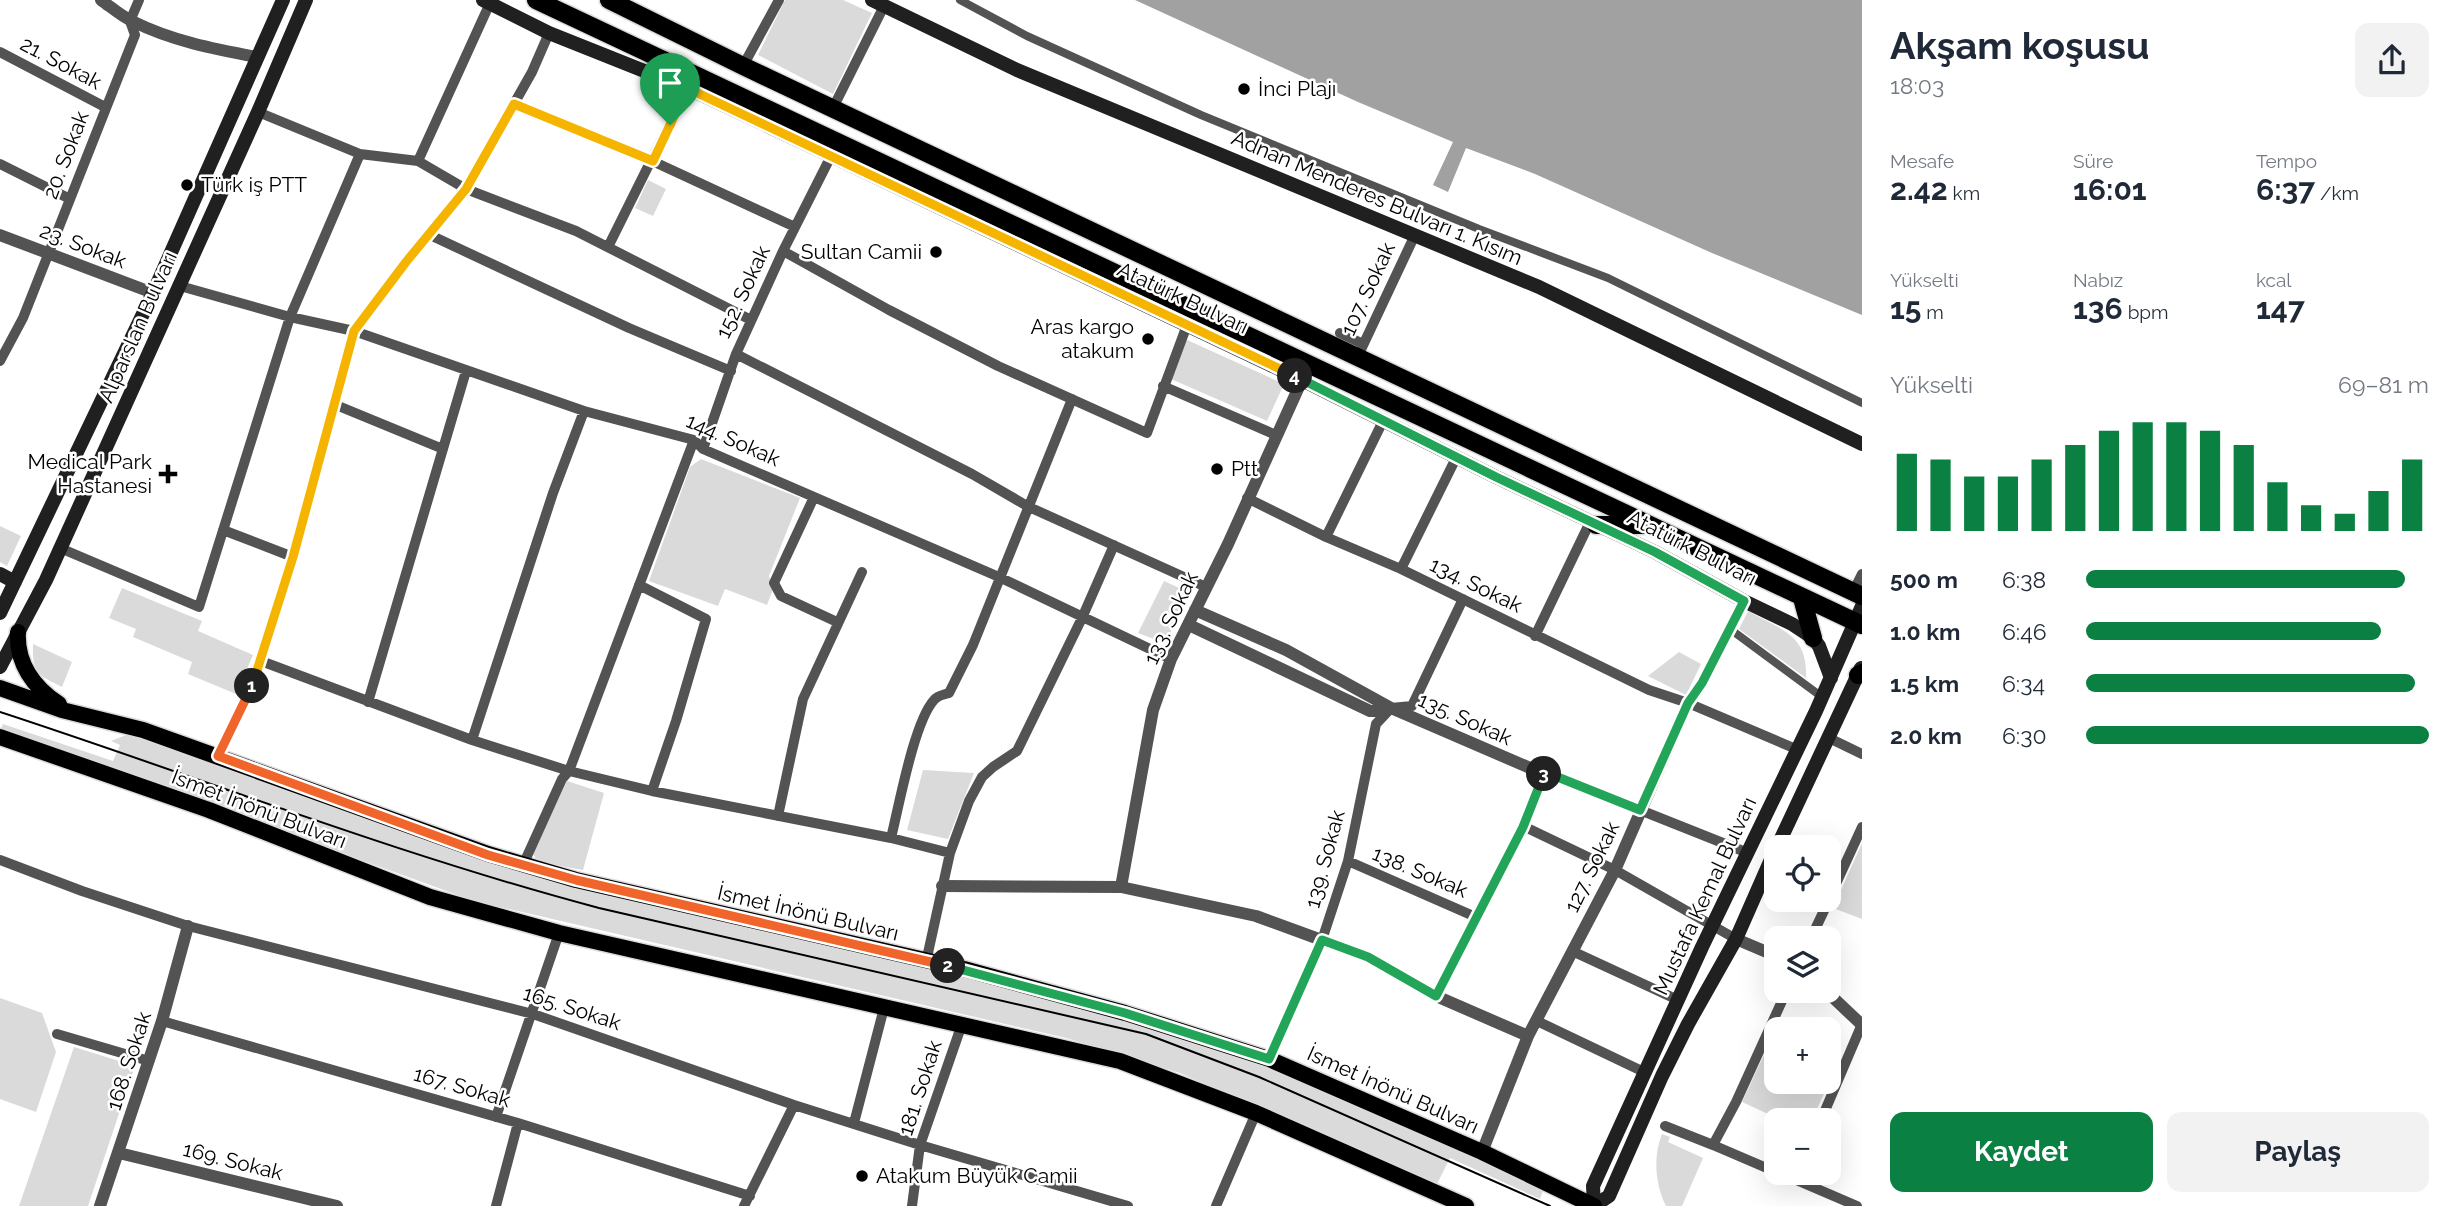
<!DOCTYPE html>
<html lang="tr">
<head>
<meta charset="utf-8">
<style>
	body { margin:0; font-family:Raleway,sans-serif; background:#f2f2f3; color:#1f2937; height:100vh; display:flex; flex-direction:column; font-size:26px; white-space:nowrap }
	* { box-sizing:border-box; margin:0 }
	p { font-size:23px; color:#747a83 }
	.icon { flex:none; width:38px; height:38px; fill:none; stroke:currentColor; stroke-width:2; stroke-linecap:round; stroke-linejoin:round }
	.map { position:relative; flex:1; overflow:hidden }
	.details { display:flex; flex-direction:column; background:#fff; width:595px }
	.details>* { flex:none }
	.controls { position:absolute; left:1764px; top:835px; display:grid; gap:14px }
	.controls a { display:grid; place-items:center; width:77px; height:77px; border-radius:14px; background:#fff; box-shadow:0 7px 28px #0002; font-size:35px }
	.pin { position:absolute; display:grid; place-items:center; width:60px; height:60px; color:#fff; margin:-72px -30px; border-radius:50% 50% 50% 0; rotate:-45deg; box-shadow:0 0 7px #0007 }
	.pin .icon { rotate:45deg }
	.km { position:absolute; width:35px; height:35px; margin:-18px; border-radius:50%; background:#222; color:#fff; font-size:19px; line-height:35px; text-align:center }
	.round { display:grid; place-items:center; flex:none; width:74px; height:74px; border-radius:14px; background:#f2f2f3 }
	.summary { display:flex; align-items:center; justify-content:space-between; height:119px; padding:0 28px }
	h1 { font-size:38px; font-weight:700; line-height:52px }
	.stats { display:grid; grid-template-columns:repeat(3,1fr); gap:10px; height:119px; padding:7px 28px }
	.stats div { display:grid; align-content:center }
	.stats b { font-size:30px; font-weight:700 }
	.stats small { font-size:19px; font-weight:400 }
	.stats p { font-size:19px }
	.chart { height:196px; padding:14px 28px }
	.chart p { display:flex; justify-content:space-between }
	.chart svg { width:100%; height:126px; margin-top:7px; stroke:#0b8043; stroke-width:6 }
	.action { display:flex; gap:14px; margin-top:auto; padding:14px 28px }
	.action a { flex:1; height:80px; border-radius:14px; background:#0b8043; color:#fff; font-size:28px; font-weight:700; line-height:80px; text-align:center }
	.action a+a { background:#f2f2f3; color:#1f2937 }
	ul { padding:0 28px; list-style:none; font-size:23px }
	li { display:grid; grid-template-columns:112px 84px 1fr; align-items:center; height:52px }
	li i { height:18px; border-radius:9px; background:#0b8043 }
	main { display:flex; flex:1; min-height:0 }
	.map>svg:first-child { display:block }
</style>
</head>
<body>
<main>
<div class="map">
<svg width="1862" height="1206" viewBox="0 0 1862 1206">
	<rect width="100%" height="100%" fill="#fff"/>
	<!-- green -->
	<path fill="#dadada" d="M 785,0 L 843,0 L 872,13 L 833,94 L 758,55 Z
		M 648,180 L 666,189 L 653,216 L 635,208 Z
		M 1185,339 L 1284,384 L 1267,421 L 1171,379 Z
		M 701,459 L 800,498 L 769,576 L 773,589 L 767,605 L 725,589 L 718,606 L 649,581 L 690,467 Z
		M 0,526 L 21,536 L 7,566 L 0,562 Z
		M 1164,581 L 1188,592 L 1168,638 L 1159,641 L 1138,633 Z
		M 122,588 L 202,621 L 198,631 L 253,655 L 236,694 L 188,674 L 192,662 L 133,637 L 136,629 L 109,618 Z
		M 1748,611 C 1781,630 1808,634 1806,678 L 1739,629 Z
		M 33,644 L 72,662 L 62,687 C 38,675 32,673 33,644 Z
		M 1679,652 L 1701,664 L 1686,695 L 1648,676 Z
		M 3,724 L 113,761 L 120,745 L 111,741 L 131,733 L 495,863 L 1120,1010 L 1243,1050 L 1545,1185 L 1540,1199 L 1450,1158 L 1436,1186 L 1180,1073 L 1066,1038 L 474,901 L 1,729 Z
		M 923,770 L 974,773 L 948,839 L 907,830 Z
		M 567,781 L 604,793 L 583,870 L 538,862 L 533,854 Z
		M 1862,843 L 1862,919 L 1833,908 Z
		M 0,998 L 42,1013 L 56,1052 L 36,1112 L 0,1099 Z
		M 1769,1044 L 1776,1047 L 1776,1082 L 1829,1082 L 1829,1072 L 1833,1074 L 1812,1120 L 1781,1120 L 1742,1102 Z
		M 74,1047 L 135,1066 L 88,1206 L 19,1206 Z
		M 1662,1134 L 1670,1137 L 1668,1142 L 1703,1158 L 1682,1206 L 1666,1206 C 1655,1184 1653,1156 1662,1134 Z"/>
	<!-- water -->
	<path fill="#a1a1a1" d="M 1135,0 L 1862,0 L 1862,315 L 1712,253 L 1535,174 L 1466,148 L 1448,192 L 1433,185 L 1453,142 L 1358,102 Z"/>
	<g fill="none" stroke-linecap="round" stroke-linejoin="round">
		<defs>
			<path id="primary" d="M 18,632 C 16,663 34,688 59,704
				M 0,688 L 62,710 L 143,730 L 488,854 L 576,880 L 964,969 L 1125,1013 L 1269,1059 L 1482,1152 L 1594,1206
				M 0,737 L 209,810 L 430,897 L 559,933 L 1120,1061 L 1256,1113 L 1466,1206"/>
			<path id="trunk" d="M 536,0 L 1862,625
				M 609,0 L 743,66 L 1862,596
				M 1596,525 L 1645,525
				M 1802,598 L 1813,638
				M 1858,675 L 1862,673"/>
		</defs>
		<!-- primary casing -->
		<use href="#primary" stroke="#dbdbdb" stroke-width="19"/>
		<!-- trunk casing -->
		<use href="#trunk" stroke="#dbdbdb" stroke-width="21"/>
		<!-- pedestrian -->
		<path stroke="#535353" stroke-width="8" d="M 960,0 L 1027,36 L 1201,115 L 1479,229 L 1608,278 L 1862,403
			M 1730,629 L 1822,697"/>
		<!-- minor -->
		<path stroke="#535353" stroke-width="10" d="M 0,52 L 105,107
			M 743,66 L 779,0
			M 837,100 L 884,6
			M 514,104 L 635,153 L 795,227
			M 258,112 L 360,154 L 418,161 L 466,189 L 576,231 L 751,320
			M 418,161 L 490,3
			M 0,164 L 70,199
			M 430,235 L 629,328 L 731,371
			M 608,247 L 687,88
			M 783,251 L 889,310 L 998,366 L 1147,433 L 1187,325
			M 180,286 L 290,317 L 354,331 L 584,411 L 694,440 L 703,449 L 999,577 L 1171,659
			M 1340,333 L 1363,344
			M 736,354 L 972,474 L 1029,507 L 1206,587
			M 1357,358 L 1414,237
			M 0,361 L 23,318 L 135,35 L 130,21 L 139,0
			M 1163,386 L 1276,435
			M 336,405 L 443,449
			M 694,440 L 569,771 L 652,791 L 891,838
			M 703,449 L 736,354 L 783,251 L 831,156
			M 814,497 L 774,583 L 781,596 L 837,622
			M 1247,498 L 1326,537 L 1401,569 L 1649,690 L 1688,703 L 1796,749
			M 223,530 L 293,557
			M 1326,537 L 1383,421
			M 60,548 L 199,607 L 290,317 L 360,154
			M 1401,569 L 1457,456
			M 639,585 L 706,619 L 676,721 L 652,791
			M 1853,592 L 1862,574
			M 1535,636 L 1590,522
			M 261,661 L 472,740 L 569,771 L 562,779 L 523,865
			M 368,702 L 466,371
			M 1829,738 L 1862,754
			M 472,740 L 553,493 L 584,411
			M 218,756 L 252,685 L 261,661 L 293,557 L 354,331 L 406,262 L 466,189 L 532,72 L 549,33
			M 1640,810 L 1748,853
			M 778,816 L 803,699 L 862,572
			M 1523,826 L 1615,870 L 1736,939
			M 950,853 L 891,838 C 899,806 914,722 934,700 C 938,695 943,695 949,693 L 973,645 L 1072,399
			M 0,860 L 82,891 L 188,926 L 533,1014 L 794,1105 L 920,1145 L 1128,1206
			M 1348,861 L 1478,918
			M 1829,899 L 1862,827
			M 1811,938 L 1829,900
			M 1572,951 L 1678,1000
			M 926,962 L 950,853 L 969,801 L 982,777 L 993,767 L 1017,751 L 1082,618 L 1114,545
			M 1436,996 L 1523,826 L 1544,774
			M 162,1021 L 518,1123 L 750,1196
			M 1537,1021 L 1644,1072
			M 57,1034 L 149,1061
			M 1269,1059 L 1322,940 L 1348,861 L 1376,724 L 1391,708 L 1412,706 L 1463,599
			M 496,1117 L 559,933
			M 1821,1120 L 1862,1024
			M 854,1123 L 884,1008
			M 1665,1126 L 1713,1145 L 1736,1102 L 1787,990
			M 1713,1145 L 1776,1172
			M 1778,1172 L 1857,1206
			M 496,1206 L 518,1123
			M 744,1206 L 794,1105
			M 912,1206 L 920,1145 L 962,1024
			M 1216,1206 L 1256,1113"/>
		<!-- tertiary -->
		<path stroke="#535353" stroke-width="12" d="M 101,0 C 111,7 121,16 132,21 C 172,41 214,49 257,57
			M 0,235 L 153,293
			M 1195,610 L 1286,650 L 1391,708 L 1544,774 L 1560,778 L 1640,810
			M 1189,625 L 1370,711 L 1383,711 L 1391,708
			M 942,886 L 1121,887 L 1256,916 L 1368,957 L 1436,996 L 1528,1036
			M 1121,887 L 1153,710 L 1171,659 L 1228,544 L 1302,380
			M 1736,939 L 1776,956
			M 1825,990 L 1862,1025
			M 1482,1152 L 1528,1036 L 1615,870 L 1688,703 L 1702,683 L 1744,601
			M 119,1153 L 337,1206
			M 100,1206 L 162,1021 L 188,926"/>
		<!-- secondary -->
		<path stroke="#202020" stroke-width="14" d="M 483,0 L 549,33 L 687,88 L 831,156 L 1302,380 L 1496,477 L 1655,552 L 1744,601 L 1792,624 L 1813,638 L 1819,646 L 1831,678
			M 872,0 L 1017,70 L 1539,287 L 1862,444
			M 0,574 L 15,582
			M 0,613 L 153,293 L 283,0
			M 0,667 L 46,580 L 258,112 L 306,0
			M 1777,847 L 1861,668
			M 1594,1206 L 1593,1186 L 1702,947 L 1816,711 L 1862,606
			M 1594,1206 L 1609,1196 L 1662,1076 L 1688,1024 L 1736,939 L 1776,848"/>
		<!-- primary -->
		<use href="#primary" stroke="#000" stroke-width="16"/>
		<!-- trunk -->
		<use href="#trunk" stroke="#000" stroke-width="18"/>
		<!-- tram -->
		<path stroke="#000" stroke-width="2" d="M 0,712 C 199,777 395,854 599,908 L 1146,1034 L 1259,1077 L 1550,1206"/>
	</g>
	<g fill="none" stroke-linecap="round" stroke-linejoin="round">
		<defs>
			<path id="split-1" d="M 252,686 L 293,557 L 354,331 L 406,262 L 466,189 L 514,104 L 653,161 L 670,125"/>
			<path id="split-2" d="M 252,686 L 218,756 L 488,855 L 576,880 L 948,966"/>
			<path id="split-3" d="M 948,966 L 1125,1013 L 1269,1059 L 1322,940 L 1368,957 L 1436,996 L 1523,827 L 1544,774"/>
			<path id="split-4" d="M 1295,376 L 1496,477 L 1655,552 L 1744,601 L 1702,683 L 1688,703 L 1640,810 L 1560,778 L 1544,774"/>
			<path id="split-5" d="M 670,125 L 687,88 L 1295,376"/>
		</defs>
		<!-- split-1 casing -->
		<use href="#split-1" stroke="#fff" stroke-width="14"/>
		<!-- split-2 casing -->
		<use href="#split-2" stroke="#fff" stroke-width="14"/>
		<!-- split-3 casing -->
		<use href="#split-3" stroke="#fff" stroke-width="14"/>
		<!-- split-4 casing -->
		<use href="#split-4" stroke="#fff" stroke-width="14"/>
		<!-- split-5 casing -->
		<use href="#split-5" stroke="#fff" stroke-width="14"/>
		<!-- split-1 -->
		<use href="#split-1" stroke="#f5b400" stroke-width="9"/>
		<!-- split-2 -->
		<use href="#split-2" stroke="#f0652b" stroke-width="9"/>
		<!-- split-3 -->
		<use href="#split-3" stroke="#22a559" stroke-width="9"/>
		<!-- split-4 -->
		<use href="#split-4" stroke="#22a559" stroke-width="9"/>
		<!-- split-5 -->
		<use href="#split-5" stroke="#f5b400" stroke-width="9"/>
	</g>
	<!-- markers -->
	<g fill="#000" stroke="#fff" stroke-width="2.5">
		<circle cx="1244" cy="89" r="7"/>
		<circle cx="187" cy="185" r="7"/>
		<circle cx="936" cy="252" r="7"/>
		<circle cx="1148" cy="339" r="7"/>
		<circle cx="1217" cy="469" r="7"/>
		<path d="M164.5 463.5h7v7h7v7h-7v7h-7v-7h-7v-7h7z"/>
		<circle cx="862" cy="1176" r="7"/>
	</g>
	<g text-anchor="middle" stroke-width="5" stroke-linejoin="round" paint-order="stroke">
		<!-- street labels -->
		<g font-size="21" fill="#000" stroke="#fff">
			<text transform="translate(61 63) rotate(28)" y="7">21. Sokak</text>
			<text transform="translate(66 155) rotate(-69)" y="7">20. Sokak</text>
			<text transform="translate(1377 198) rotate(23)" y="7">Adnan Menderes Bulvarı 1. Kısım</text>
			<text transform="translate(83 246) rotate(21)" y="7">23. Sokak</text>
			<text transform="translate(1368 289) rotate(-65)" y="7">107. Sokak</text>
			<text transform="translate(743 292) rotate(-65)" y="7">152. Sokak</text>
			<text transform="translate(1183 298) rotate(25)" y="7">Atatürk Bulvarı</text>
			<text transform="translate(138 327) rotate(-66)" y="7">Alparslan Bulvarı</text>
			<text transform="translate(733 440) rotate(24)" y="7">144. Sokak</text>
			<text transform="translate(1692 548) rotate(27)" y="7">Atatürk Bulvarı</text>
			<text transform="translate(1476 585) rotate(26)" y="7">134. Sokak</text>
			<text transform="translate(1171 618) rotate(-65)" y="7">133. Sokak</text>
			<text transform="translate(1465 719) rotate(24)" y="7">135. Sokak</text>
			<text transform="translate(259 809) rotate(21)" y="7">İsmet İnönü Bulvarı</text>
			<text transform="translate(1325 859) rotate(-75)" y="7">139. Sokak</text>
			<text transform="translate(1592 867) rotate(-64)" y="7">127. Sokak</text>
			<text transform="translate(1420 872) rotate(23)" y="7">138. Sokak</text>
			<text transform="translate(1705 896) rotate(-65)" y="7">Mustafa Kemal Bulvarı</text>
			<text transform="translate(808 913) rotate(13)" y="7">İsmet İnönü Bulvarı</text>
			<text transform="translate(572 1008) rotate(18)" y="7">165. Sokak</text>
			<text transform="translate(129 1061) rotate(-72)" y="7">168. Sokak</text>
			<text transform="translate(462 1087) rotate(16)" y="7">167. Sokak</text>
			<text transform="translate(920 1088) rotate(-72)" y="7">181. Sokak</text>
			<text transform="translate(1393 1090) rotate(24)" y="7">İsmet İnönü Bulvarı</text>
			<text transform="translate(233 1161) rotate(14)" y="7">169. Sokak</text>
		</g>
		<!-- poi labels -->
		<g font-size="21" fill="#000" stroke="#fff" text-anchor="start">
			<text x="1258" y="96">İnci Plajı</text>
			<text x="201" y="192">Türk iş PTT</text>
			<text x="922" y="259" text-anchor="end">Sultan Camii</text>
			<text x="1134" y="334" text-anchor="end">Aras kargo<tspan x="1134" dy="24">atakum</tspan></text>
			<text x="152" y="469" text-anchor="end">Medical Park<tspan x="152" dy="24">Hastanesi</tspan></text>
			<text x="1231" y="476">Ptt</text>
			<text x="876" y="1183">Atakum Büyük Camii</text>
		</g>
	</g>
</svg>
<div class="controls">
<a><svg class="icon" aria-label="locate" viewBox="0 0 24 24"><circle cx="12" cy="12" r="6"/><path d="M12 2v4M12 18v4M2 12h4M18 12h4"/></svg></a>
<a><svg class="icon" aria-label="layers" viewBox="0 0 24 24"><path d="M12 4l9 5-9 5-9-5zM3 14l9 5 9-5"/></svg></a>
<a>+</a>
<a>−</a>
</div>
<div class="pin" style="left:670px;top:125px;background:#1e9e55"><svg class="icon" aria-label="arrive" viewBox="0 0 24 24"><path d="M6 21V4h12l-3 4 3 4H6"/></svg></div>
<b class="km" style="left:252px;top:686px">1</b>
<b class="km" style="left:948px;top:966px">2</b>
<b class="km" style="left:1544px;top:774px">3</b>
<b class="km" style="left:1295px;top:376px">4</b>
</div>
<section class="details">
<div class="summary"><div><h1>Akşam koşusu</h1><p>18:03</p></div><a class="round"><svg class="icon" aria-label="share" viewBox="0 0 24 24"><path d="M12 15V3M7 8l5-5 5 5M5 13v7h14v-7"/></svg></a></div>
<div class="stats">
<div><p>Mesafe</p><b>2.42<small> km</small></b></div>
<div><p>Süre</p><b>16:01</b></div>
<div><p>Tempo</p><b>6:37<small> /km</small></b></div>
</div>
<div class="stats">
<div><p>Yükselti</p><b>15<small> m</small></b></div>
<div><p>Nabız</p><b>136<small> bpm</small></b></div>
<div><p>kcal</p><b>147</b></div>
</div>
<div class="chart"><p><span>Yükselti</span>69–81 m</p>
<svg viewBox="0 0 160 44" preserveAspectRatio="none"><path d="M5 44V17M15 44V19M25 44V25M35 44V25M45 44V19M55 44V14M65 44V9M75 44V6M85 44V6M95 44V9M105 44V14M115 44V27M125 44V35M135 44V38M145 44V30M155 44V19"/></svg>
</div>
<ul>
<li><b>500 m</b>6:38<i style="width:93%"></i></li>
<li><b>1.0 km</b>6:46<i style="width:86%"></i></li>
<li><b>1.5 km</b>6:34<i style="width:96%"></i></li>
<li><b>2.0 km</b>6:30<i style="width:100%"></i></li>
</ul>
<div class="action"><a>Kaydet</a><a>Paylaş</a></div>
</section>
</main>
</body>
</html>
